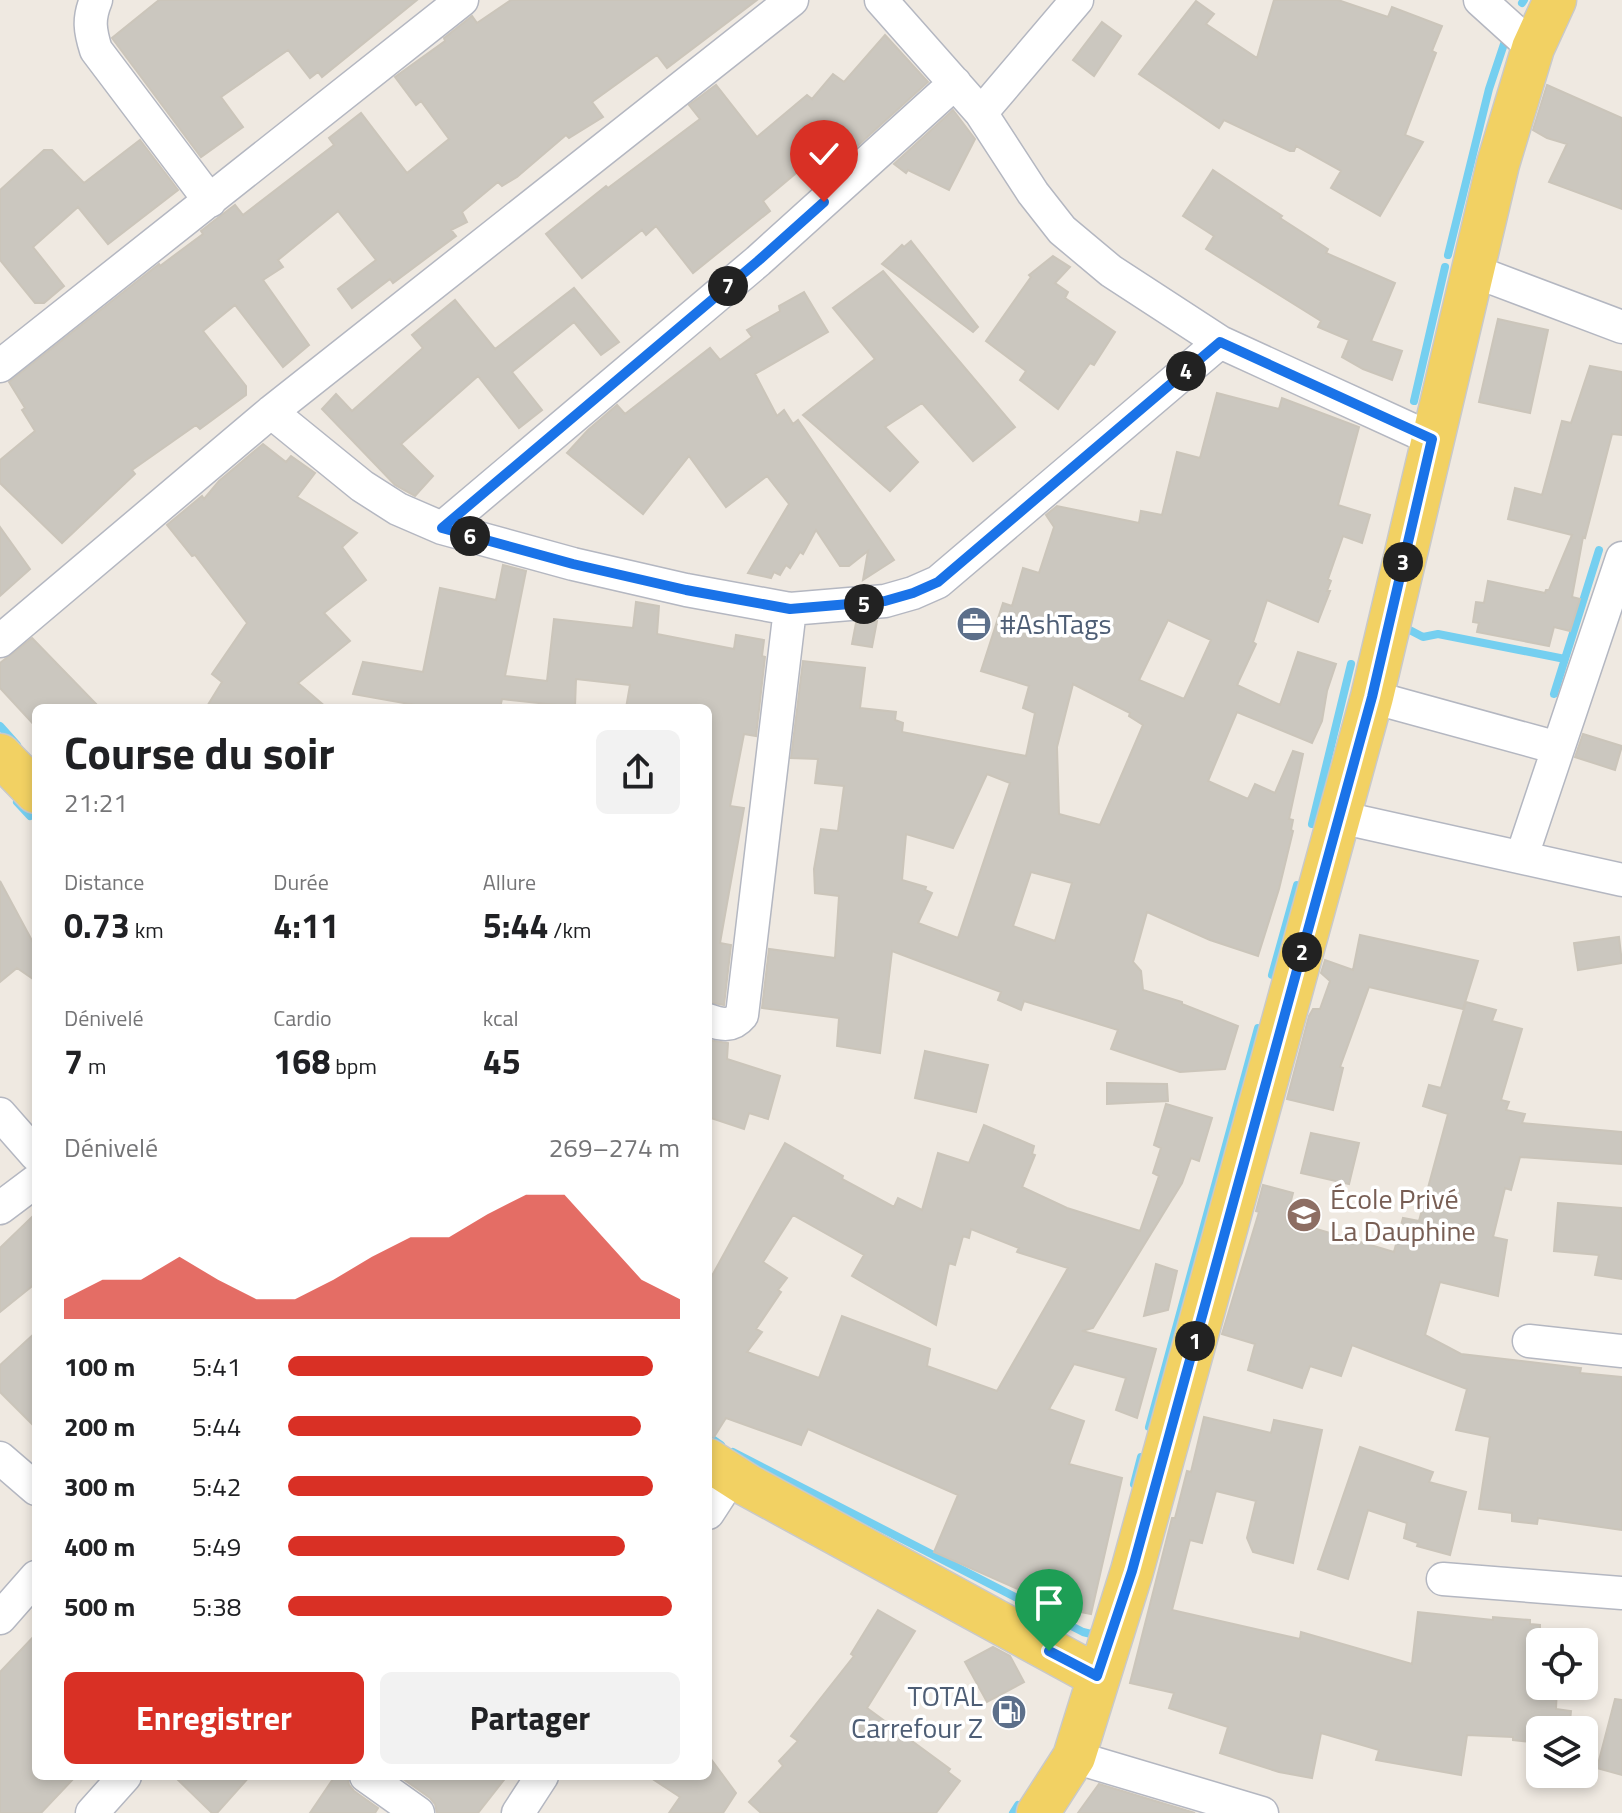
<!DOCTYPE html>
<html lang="fr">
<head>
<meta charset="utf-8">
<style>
	body { margin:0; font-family:"Titillium Web",sans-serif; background:#f2f2f2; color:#202124; height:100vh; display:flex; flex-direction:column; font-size:30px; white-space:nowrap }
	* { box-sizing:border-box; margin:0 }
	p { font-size:26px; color:#757577 }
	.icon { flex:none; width:44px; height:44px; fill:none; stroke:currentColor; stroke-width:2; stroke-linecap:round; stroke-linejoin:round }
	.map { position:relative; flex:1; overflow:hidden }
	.side { position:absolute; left:32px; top:704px; width:680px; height:1076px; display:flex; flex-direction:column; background:#fff; border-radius:12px; box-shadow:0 4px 12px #0003 }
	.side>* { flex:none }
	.buttons { position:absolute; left:1526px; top:1628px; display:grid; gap:16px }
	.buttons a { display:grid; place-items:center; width:72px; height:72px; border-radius:12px; background:#fff; box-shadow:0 4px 12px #0003; font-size:40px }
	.pin { position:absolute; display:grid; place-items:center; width:68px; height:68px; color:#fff; margin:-82px -34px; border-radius:50% 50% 50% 0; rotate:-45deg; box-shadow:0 0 8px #0007 }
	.pin .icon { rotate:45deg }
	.km { position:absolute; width:40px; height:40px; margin:-20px; border-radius:50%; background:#222; color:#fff; font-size:22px; line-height:40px; text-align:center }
	.round { display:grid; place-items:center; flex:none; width:84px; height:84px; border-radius:12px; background:#f2f2f2 }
	.headline { display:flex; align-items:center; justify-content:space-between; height:136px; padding:0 32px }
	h1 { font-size:44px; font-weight:700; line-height:60px }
	.stats { display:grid; grid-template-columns:repeat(3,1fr); gap:12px; height:136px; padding:8px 32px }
	.stats div { display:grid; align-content:center }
	.stats b { font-size:34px; font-weight:700 }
	.stats small { font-size:22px; font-weight:400 }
	.stats p { font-size:22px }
	.chart { height:224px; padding:16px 32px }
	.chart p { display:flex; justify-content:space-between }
	.chart svg { width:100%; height:144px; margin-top:8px; fill:#d93025; opacity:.7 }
	.cta { display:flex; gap:16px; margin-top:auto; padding:16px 32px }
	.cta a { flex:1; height:92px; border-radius:12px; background:#d93025; color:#fff; font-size:32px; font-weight:700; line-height:92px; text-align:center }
	.cta a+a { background:#f2f2f2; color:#202124 }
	ul { padding:0 32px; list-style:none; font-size:26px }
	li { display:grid; grid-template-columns:128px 96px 1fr; align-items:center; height:60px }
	li i { height:20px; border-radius:10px; background:#d93025 }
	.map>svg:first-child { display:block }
</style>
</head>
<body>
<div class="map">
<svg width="1622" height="1813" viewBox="0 0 1622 1813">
	<rect width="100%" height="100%" fill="#efe9e1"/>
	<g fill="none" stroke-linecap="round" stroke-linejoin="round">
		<!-- stream -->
		<path stroke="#75cff0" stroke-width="8" d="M 1522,3 L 1524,0
			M 1448,255 L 1489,89 L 1504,44
			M 1414,401 L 1445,267
			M 1402,626 L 1423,637 L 1438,634 L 1565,659
			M 1554,694 L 1599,550
			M 0,726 L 17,745
			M 17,802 L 30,816
			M 1312,824 L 1351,664
			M 1272,975 L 1297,885
			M 1149,1427 L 1258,1028
			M 708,1436 L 721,1445
			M 733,1452 L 1083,1632 L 1091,1634 L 1097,1628
			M 1134,1484 L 1141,1457
			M 1013,1813 L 1018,1805"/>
	</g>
	<!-- building -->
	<path fill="#cbc7bf" stroke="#cbc5ba" stroke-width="2" fill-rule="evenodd" d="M 159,0 L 417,0 L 322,77 L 318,72 L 310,78 L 288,50 L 221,97 L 243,127 L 201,157 L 112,38 Z
		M 511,0 L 757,0 L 667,68 L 657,55 L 592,102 L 603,117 L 569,138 L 566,135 L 517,177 L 502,186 L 498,182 L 462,212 L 467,222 L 451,230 L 456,236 L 393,283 L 390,279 L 352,308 L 338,289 L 376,260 L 338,211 L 278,260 L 283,267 L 263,280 L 309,345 L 283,367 L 235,305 L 203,331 L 246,386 L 246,395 L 200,429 L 196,425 L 132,470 L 135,474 L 62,543 L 0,483 L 0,460 L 35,431 L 22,410 L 25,408 L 9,382 L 159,264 L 160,266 L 203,234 L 201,231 L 215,220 L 235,205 L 243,215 L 334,145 L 329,138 L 361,113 L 407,173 L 449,139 L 421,101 L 416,105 L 395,77 L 445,41 L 444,38 L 472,16 L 477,23 Z
		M 1274,0 L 1338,0 L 1388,17 L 1392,7 L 1442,26 L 1432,51 L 1436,53 L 1405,135 L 1423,142 L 1380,216 L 1331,188 L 1341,171 L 1296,146 L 1294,151 L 1290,151 L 1224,120 L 1219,128 L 1139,74 L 1196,1 L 1214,14 L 1206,24 L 1257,58 Z
		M 1102,22 L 1121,36 L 1094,76 L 1073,60 Z
		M 885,35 L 928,82 L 833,168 L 820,153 L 763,201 L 770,211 L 693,273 L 656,226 L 646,235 L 642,230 L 582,278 L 546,234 L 606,186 L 608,188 L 700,119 L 689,105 L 716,85 L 757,137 L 807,95 L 812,99 L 833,74 L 844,82 Z
		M 1547,85 L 1622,118 L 1622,209 L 1549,182 L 1567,144 L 1547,138 L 1533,130 Z
		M 953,110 L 975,139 L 949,190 L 908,170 L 906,173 L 894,164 Z
		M 140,140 L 178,190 L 108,244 L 78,207 L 33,247 L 64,286 L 44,303 L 35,303 L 0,260 L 0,190 L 44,150 L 52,150 L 84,183 Z
		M 1213,170 L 1282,216 L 1280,218 L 1328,249 L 1326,253 L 1395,283 L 1371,341 L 1402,351 L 1392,380 L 1363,369 L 1342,357 L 1349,340 L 1318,327 L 1321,321 L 1206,249 L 1214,236 L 1183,216 Z
		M 911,241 L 978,327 L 973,332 L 882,264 L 902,245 L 904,247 Z
		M 1053,256 L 1070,267 L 1055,283 L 1068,292 L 1065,298 L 1115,332 L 1094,365 L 1090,363 L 1058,409 L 1020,380 L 1026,371 L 986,341 L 1031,277 L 1029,275 Z
		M 883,271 L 1015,427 L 973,461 L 922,403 L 885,427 L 918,462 L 890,491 L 803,415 L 875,359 L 833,308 Z
		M 574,288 L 619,342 L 601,355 L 574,322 L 512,372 L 542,410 L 519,428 L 478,376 L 401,444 L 433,476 L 415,496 L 395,485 L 322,409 L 336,394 L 352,411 L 423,348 L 412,335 L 455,300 L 495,349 Z
		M 804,292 L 828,332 L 755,374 L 777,416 L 784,410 L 793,424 L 798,420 L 894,560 L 863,580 L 868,551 L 849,566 L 840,566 L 816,530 L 803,554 L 800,552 L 790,568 L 786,565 L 780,575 L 774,572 L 771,578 L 748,573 L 789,504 L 767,476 L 726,507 L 689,456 L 643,514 L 567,453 L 588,430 L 617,405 L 625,414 L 710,348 L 720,360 L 752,337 L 747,330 L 780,311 L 779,306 Z
		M 1498,319 L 1548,330 L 1530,413 L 1479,402 Z
		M 1590,366 L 1622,372 L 1622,435 L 1612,434 L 1585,538 L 1583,537 L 1572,597 L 1580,599 L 1570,631 L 1554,627 L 1549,646 L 1477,632 L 1479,623 L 1473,622 L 1476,602 L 1484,603 L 1488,581 L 1545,593 L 1546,590 L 1549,590 L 1572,535 L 1508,519 L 1515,488 L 1542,495 L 1562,421 L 1571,423 Z
		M 1217,393 L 1279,409 L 1282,398 L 1359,427 L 1338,505 L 1370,515 L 1362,543 L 1343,536 L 1328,579 L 1331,581 L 1327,591 L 1330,591 L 1318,622 L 1267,600 L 1253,642 L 1256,644 L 1237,685 L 1280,705 L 1298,652 L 1336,664 L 1327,691 L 1322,721 L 1312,743 L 1237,712 L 1208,781 L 1248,799 L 1255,784 L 1275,793 L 1293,751 L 1303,754 L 1289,819 L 1293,820 L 1291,830 L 1293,831 L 1279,889 L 1258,956 L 1210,940 L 1147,912 L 1133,962 L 1141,971 L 1143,990 L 1182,1002 L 1182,1004 L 1238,1026 L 1225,1069 L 1180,1072 L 1111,1049 L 1118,1030 L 1024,1001 L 1021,1010 L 998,1000 L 1001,992 L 892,951 L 880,1053 L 837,1046 L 839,1018 L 762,1008 L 769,949 L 835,958 L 839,896 L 815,893 L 814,869 L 821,829 L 838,831 L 844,786 L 815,783 L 818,759 L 791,758 L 803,661 L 865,668 L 860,708 L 896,712 L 895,720 L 903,723 L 902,732 L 1026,756 L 1035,713 L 1023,708 L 1029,686 L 981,671 L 1003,603 L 1012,606 L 1023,568 L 1039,573 L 1054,527 L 1046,515 L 1057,506 L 1139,523 L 1141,511 L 1162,515 L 1177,452 L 1200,458 ZM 1168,620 L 1211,640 L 1184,699 L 1139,680 ZM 1073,684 L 1130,713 L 1129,716 L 1143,725 L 1100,825 L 1059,814 L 1057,747 ZM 987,774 L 1010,783 L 958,938 L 918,923 L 932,893 L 925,890 L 926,887 L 902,880 L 906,834 L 953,848 ZM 1031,872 L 1072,883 L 1055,941 L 1013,926 Z
		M 263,444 L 286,462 L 291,456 L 315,473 L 297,497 L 357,533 L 342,547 L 366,580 L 324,613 L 350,641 L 298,683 L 327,708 L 206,708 L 222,682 L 212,674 L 247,623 L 195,555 L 192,556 L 167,525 L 202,496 L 204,499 L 219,481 Z
		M 0,527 L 30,569 L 0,596 Z
		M 503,565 L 526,571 L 505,676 L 547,681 L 554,619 L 633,628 L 636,602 L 659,606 L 657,634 L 734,649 L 736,635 L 764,640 L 762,656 L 765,657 L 756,736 L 744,734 L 730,806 L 744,808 L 720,943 L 731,945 L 724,1005 L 708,1002 L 708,708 L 626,708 L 630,685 L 576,679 L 575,707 L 502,699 L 500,708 L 432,708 L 353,694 L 363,662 L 423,672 L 440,588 L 496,600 Z
		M 877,621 L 872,647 L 852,644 L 856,623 Z
		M 32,638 L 100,708 L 36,708 L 36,727 L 0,688 L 0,663 Z
		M 1583,734 L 1622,746 L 1615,770 L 1575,757 Z
		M 0,881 L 36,948 L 36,981 L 17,968 L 0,982 Z
		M 1360,935 L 1478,961 L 1463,1009 L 1369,987 L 1340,1067 L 1343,1068 L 1333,1110 L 1287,1099 L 1309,1016 L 1313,1009 L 1320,1009 L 1330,981 L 1321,973 L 1325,960 L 1353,970 Z
		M 1619,937 L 1622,963 L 1578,970 L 1574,943 Z
		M 1466,1002 L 1496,1010 L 1492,1021 L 1522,1029 L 1501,1100 L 1509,1102 L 1506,1110 L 1525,1114 L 1522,1123 L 1622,1132 L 1622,1164 L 1520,1157 L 1511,1190 L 1505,1188 L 1493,1237 L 1507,1240 L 1498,1296 L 1440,1282 L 1425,1335 L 1461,1354 L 1581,1368 L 1580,1373 L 1622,1377 L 1622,1530 L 1538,1518 L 1537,1524 L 1512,1521 L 1512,1513 L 1479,1509 L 1490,1437 L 1456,1430 L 1467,1389 L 1352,1345 L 1341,1376 L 1310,1366 L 1302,1388 L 1248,1370 L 1255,1344 L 1222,1334 L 1259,1212 L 1256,1211 L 1263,1185 L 1293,1193 L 1286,1220 L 1394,1252 L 1403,1218 L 1419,1221 L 1448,1114 L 1423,1106 L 1429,1085 L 1441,1088 Z
		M 708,1040 L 728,1043 L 727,1059 L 780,1076 L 768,1119 L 749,1113 L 744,1129 L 708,1117 Z
		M 925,1051 L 988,1065 L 976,1112 L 915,1098 Z
		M 1107,1083 L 1167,1084 L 1168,1101 L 1107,1104 Z
		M 1166,1104 L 1212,1118 L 1199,1161 L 1191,1158 L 1182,1183 L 1093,1328 L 1082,1331 L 1156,1349 L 1137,1418 L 1116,1410 L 1126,1378 L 1074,1364 L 1049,1409 L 1084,1421 L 1069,1464 L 1122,1478 L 1091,1614 L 1061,1608 L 934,1552 L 958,1495 L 808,1429 L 801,1445 L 726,1418 L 714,1437 L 708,1436 L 708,1283 L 785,1143 L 843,1176 L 842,1179 L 894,1207 L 898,1198 L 922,1210 L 938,1153 L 969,1163 L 984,1125 L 1034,1146 L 1032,1154 L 1035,1155 L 1022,1187 L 1067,1208 L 1140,1231 L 1159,1176 L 1153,1173 L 1161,1148 L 1154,1145 ZM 793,1215 L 864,1255 L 852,1276 L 936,1325 L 949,1263 L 955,1265 L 963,1236 L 969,1238 L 971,1229 L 1019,1248 L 1017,1252 L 1068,1268 L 997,1391 L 927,1366 L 930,1349 L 842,1316 L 819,1378 L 747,1352 L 762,1332 L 756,1329 L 781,1292 L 778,1290 L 787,1278 L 763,1262 Z
		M 1311,1133 L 1359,1143 L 1349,1184 L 1301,1173 Z
		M 1558,1203 L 1622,1208 L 1622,1279 L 1595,1275 L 1599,1255 L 1554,1251 Z
		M 36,1213 L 36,1283 L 0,1312 L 0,1248 Z
		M 1156,1264 L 1177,1271 L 1168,1310 L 1144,1316 Z
		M 36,1332 L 36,1428 L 0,1392 L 0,1365 Z
		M 1204,1417 L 1271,1433 L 1274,1420 L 1322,1430 L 1293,1563 L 1253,1552 L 1247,1538 L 1256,1501 L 1216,1491 L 1202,1543 L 1190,1540 L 1172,1610 L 1300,1639 L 1301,1632 L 1412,1664 L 1418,1612 L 1493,1620 L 1493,1617 L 1530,1620 L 1530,1624 L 1540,1625 L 1540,1686 L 1557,1686 L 1556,1709 L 1571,1711 L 1569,1730 L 1540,1730 L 1540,1743 L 1513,1740 L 1513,1737 L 1467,1735 L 1461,1775 L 1376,1760 L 1379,1750 L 1321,1733 L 1312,1778 L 1279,1772 L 1220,1753 L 1228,1727 L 1169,1708 L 1174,1693 L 1130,1683 L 1172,1518 L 1175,1518 L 1187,1471 L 1191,1472 Z
		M 1360,1447 L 1433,1472 L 1429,1482 L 1466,1492 L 1450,1555 L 1417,1546 L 1418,1543 L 1404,1538 L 1407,1523 L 1368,1510 L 1348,1579 L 1318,1569 Z
		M 878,1610 L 915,1631 L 867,1708 L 950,1769 L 948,1772 L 960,1781 L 936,1813 L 761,1813 L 749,1802 L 783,1766 L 779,1761 L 798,1741 L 791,1736 L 854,1656 L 851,1654 Z
		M 36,1634 L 36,1776 L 76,1776 L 41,1813 L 0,1813 L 0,1672 Z
		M 993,1647 L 1010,1656 L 1024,1682 L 987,1702 L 965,1662 Z
		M 1615,1699 L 1622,1700 L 1622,1775 L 1597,1768 Z
		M 708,1755 L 736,1793 L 723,1813 L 669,1813 L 680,1797 L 648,1776 L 708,1776 Z
		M 174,1776 L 250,1776 L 217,1813 L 212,1813 Z
		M 335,1776 L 347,1776 L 349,1785 L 354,1791 L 378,1808 L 375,1813 L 310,1813 Z
		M 399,1776 L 507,1776 L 478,1813 L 437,1813 L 435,1804 L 430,1798 Z
		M 1099,1784 L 1195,1813 L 1078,1813 Z"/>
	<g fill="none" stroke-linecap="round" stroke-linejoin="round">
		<defs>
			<path id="minor" d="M 96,0 C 88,19 90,31 96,50 L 210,201
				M 881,0 L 981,113 L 1033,193 L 1062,230 L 1111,271 L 1220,342 L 1432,439
				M 1480,0 L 1533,48
				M 981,113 L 1077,0
				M 1471,270 L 1622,327
				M 0,366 L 462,0
				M 271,412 L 362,486 L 398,509 L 442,528 L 573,564 L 686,590 L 790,609 L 885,601 L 913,593 L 938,582 L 1220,342
				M 442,528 L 758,261 L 955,83
				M 0,641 L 271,412 L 792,0
				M 1372,697 L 1558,748
				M 1339,817 L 1622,880
				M 1522,856 L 1622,558
				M 708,1020 C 722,1025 732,1027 742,1015 L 790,609
				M 0,1114 L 36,1155
				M 0,1208 L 36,1181
				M 1529,1341 L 1622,1351
				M 0,1458 L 36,1489
				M 708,1513 L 732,1476
				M 1443,1579 L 1622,1593
				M 0,1618 L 36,1577
				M 1074,1757 L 1262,1813
				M 366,1776 L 418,1813
				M 92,1813 L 125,1776
				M 518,1813 L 542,1776"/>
			<path id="major" d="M 0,755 L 36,792
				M 708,1460 L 747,1485 L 1097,1676
				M 1038,1813 L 1074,1757 L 1132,1571 L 1372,697 L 1498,164 L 1533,48 L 1555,0"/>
		</defs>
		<!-- minor casing -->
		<use href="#minor" stroke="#b4b7c1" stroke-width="35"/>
		<!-- major casing -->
		<use href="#major" stroke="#c9c9c9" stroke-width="45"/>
		<!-- minor -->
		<use href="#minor" stroke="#fff" stroke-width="32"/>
		<!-- major -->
		<use href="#major" stroke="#f2d163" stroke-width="42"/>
	</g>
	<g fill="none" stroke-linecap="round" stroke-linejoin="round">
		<defs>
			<path id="route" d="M 824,202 L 758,261 L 442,528 L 573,564 L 686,590 L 790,609 L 885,601 L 913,593 L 938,582 L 1220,342 L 1432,439 L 1372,697 L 1132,1571 L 1097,1676 L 1049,1651"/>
		</defs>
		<!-- route casing -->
		<use href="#route" stroke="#fff" stroke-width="16"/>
		<!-- route -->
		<use href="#route" stroke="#1a73e8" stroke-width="10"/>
	</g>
	<!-- icons -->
	<defs>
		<symbol id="office-disc" viewBox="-11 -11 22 22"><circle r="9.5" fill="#5c6f8a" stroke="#fff"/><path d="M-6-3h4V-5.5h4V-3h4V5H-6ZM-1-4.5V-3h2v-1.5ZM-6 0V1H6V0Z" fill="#fff"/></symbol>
		<symbol id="school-disc" viewBox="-11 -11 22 22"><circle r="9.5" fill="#8d6e63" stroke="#fff"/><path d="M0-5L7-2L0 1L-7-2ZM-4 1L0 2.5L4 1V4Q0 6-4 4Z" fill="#fff"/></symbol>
		<symbol id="fuel-disc" viewBox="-11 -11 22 22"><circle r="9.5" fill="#5c6f8a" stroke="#fff"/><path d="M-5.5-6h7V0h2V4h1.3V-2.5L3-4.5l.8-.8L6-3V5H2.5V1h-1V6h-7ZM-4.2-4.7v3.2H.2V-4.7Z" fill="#fff"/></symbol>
	</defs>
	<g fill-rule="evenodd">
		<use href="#office-disc" x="954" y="604" width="40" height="40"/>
		<use href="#school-disc" x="1284" y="1195" width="40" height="40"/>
		<use href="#fuel-disc" x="989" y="1692" width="40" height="40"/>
	</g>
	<g text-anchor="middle" stroke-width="7" stroke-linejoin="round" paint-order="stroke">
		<!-- service labels -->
		<g font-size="28" fill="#4e5e75" stroke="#fff" text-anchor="start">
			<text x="1000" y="634">#AshTags</text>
			<text x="983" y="1706" text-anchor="end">TOTAL<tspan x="983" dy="32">Carrefour Z</tspan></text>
		</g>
		<!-- education labels -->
		<g font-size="28" fill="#785e54" stroke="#fff" text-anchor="start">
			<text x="1330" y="1209">École Privé<tspan x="1330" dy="32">La Dauphine</tspan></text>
		</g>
	</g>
</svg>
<div class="buttons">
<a><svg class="icon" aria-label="locate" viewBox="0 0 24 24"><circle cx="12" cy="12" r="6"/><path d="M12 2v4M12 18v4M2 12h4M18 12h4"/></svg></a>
<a><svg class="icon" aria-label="layers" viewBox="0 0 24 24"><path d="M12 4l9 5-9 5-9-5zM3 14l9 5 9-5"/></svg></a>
</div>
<div class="pin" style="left:1049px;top:1651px;background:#1e9e55"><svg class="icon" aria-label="arrive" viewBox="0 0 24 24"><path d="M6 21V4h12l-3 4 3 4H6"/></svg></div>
<div class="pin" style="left:824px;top:202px;background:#d93025"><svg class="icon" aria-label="check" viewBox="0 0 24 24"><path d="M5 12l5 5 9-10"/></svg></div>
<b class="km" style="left:1195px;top:1341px">1</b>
<b class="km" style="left:1302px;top:952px">2</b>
<b class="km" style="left:1403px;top:562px">3</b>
<b class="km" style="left:1186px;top:371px">4</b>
<b class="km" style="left:864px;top:604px">5</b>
<b class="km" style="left:470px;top:536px">6</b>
<b class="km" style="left:728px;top:286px">7</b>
<section class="side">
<div class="headline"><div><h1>Course du soir</h1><p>21:21</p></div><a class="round"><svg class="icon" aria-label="share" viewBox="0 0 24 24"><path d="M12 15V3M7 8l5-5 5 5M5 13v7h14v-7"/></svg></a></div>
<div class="stats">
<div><p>Distance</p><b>0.73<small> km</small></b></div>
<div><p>Durée</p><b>4:11</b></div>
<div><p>Allure</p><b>5:44<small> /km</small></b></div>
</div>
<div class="stats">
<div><p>Dénivelé</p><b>7<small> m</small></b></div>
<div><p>Cardio</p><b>168<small> bpm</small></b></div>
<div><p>kcal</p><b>45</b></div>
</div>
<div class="chart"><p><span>Dénivelé</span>269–274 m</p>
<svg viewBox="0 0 160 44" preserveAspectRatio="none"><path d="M0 44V38L10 32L20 32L30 25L40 32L50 38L60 38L70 32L80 25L90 19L100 19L110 12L120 6L130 6L140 19L150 32L160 38V44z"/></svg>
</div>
<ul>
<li><b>100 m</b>5:41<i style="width:93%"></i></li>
<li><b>200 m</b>5:44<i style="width:90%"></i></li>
<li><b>300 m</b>5:42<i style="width:93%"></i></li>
<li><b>400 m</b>5:49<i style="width:86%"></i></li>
<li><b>500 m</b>5:38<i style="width:98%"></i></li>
</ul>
<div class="cta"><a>Enregistrer</a><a>Partager</a></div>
</section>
</div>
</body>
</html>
